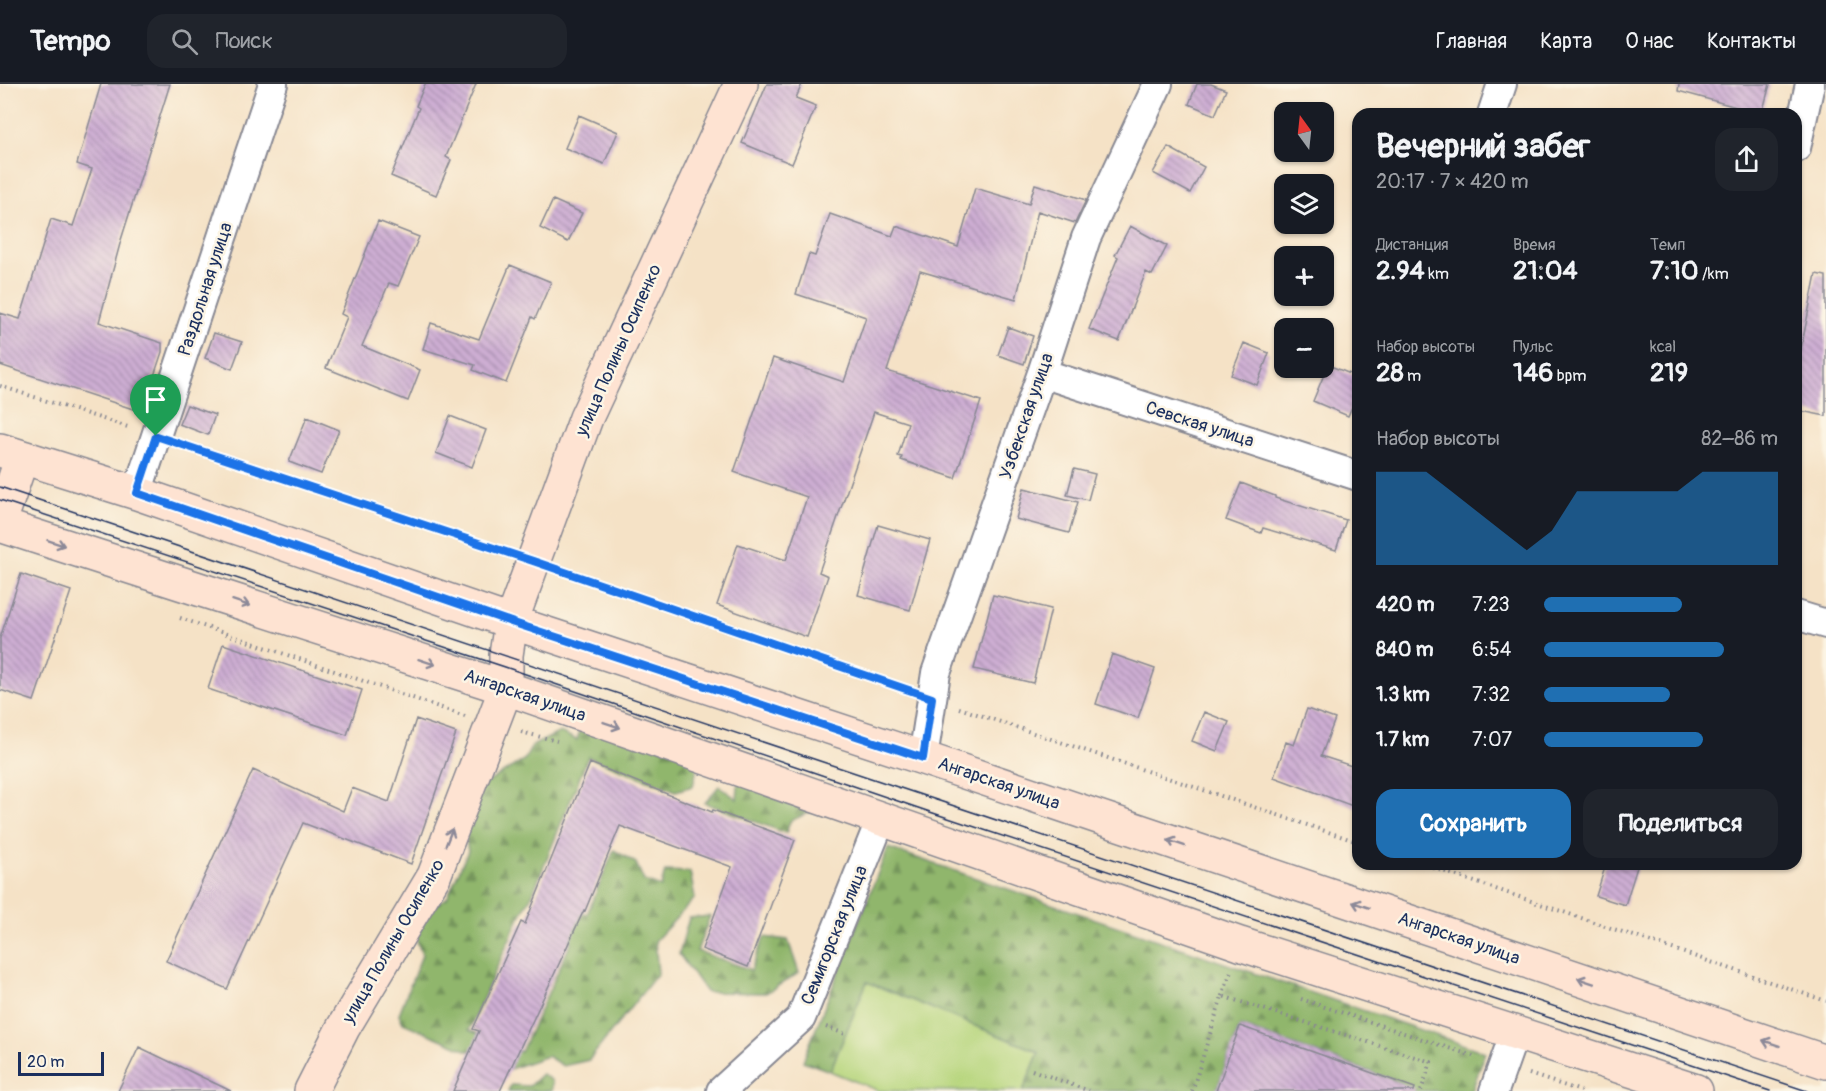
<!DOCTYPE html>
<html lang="ru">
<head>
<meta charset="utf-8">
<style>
	body { margin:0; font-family:Pangolin,sans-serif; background:#20242c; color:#f1f3f6; height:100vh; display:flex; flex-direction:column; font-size:22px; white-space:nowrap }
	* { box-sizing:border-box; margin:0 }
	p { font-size:20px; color:#9ea1a6 }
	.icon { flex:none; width:33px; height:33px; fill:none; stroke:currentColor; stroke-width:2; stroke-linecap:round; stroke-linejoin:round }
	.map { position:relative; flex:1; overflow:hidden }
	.sheet { position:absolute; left:1352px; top:24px; width:450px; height:762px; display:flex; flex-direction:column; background:#171b24; border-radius:18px; box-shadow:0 2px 4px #0004 }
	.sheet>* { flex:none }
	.needle { width:39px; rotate:345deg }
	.buttons { position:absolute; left:1274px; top:18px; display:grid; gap:12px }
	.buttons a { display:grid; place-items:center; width:60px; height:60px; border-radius:12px; background:#171b24; box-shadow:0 2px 4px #0004; font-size:30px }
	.scale { position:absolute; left:18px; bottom:15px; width:86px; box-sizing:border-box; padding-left:6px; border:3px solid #1b2f5e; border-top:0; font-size:16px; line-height:21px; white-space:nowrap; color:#1b2f5e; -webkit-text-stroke:4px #fcf5e5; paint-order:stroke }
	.pin { position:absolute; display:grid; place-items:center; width:51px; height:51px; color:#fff; margin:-62px -26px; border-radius:50% 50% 50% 0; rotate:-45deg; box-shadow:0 0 6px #0007 }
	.pin .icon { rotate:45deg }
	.round { display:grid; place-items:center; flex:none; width:63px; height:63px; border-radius:18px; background:#20242c }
	.head { display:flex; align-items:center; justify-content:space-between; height:102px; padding:0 24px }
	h1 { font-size:33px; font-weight:800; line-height:45px }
	.stats { display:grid; grid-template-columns:repeat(3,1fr); gap:9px; height:102px; padding:6px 24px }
	.stats div { display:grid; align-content:center }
	.stats b { font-size:26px; font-weight:800 }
	.stats small { font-size:16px; font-weight:400 }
	.stats p { font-size:16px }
	.chart { height:168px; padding:12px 24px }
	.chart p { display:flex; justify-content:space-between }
	.chart svg { width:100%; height:108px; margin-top:6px; fill:#1f6fb2; opacity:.7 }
	.action { display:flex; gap:12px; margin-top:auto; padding:12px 24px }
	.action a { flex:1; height:69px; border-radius:18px; background:#1f6fb2; color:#fff; font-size:24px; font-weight:800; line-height:69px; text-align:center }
	.action a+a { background:#20242c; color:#f1f3f6 }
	ul { padding:0 24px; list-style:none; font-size:20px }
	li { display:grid; grid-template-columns:96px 72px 1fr; align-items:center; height:45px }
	li i { height:15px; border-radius:8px; background:#1f6fb2 }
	header { display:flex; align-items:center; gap:36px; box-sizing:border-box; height:84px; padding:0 30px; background:#171b24; border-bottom:2px solid #363941 }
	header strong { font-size:28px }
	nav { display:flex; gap:33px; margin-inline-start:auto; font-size:21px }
	.search { width:420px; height:54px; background:#20242c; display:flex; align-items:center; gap:15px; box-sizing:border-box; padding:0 21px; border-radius:18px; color:#9ea1a6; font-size:22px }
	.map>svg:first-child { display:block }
</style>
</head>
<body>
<header>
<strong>Tempo</strong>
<div class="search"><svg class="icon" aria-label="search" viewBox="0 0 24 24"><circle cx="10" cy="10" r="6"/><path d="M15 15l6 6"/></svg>Поиск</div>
<nav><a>Главная</a><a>Карта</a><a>О нас</a><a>Контакты</a></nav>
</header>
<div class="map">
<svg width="1826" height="1007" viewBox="0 0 1826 1007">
	<defs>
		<pattern id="forest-firs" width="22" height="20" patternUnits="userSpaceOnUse" patternTransform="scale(1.5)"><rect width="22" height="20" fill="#90b66c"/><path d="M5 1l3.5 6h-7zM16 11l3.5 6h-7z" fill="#75945c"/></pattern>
		<pattern id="building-back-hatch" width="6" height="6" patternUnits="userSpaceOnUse" patternTransform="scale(1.5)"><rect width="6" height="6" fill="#ceaed3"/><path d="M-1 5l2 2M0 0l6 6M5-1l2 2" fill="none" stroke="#a68eae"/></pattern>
	</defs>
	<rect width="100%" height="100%" fill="#fcf5e5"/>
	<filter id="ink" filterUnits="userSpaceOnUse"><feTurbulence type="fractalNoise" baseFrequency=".0167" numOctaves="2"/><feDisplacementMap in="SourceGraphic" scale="12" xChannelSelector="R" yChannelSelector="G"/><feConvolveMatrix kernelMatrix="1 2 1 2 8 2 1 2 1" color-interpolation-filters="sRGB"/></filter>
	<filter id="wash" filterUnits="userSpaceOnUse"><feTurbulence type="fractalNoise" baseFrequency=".008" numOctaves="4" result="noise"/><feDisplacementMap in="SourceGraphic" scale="24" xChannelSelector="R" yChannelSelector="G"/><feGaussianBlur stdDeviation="1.35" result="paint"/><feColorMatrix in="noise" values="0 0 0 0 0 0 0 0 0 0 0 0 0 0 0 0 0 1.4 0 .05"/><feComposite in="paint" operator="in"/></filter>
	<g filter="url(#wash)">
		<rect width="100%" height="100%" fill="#f5e2c6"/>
		<!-- green -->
		<path fill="#b6d57c" stroke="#68826d" stroke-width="1.5" d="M 867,897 L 1039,968 L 1023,1007 L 879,1007 L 830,987 Z"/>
		<!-- forest -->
		<path fill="url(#forest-firs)" stroke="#567265" stroke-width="1.5" d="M 583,638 L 699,676 L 693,702 L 676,707 L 588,673 L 533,809 L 518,836 L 469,946 L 521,968 L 571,859 L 570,829 L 578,828 L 587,830 L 614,766 L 636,779 L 644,797 L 661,803 L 665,787 L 690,788 L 695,814 L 655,857 L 658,889 L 589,976 L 563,982 L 547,972 L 510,985 L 403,939 L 399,930 L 422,871 L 416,854 L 429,824 L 447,814 L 468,767 L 464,747 L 482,702 L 525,675 L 532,662 L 560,648 L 577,656 Z
			M 739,692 L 823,722 L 790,737 L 786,749 L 705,719 L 719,702 L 737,715 Z
			M 888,764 L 1485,968 L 1472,1007 L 1400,1007 L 1402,999 L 1240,942 L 1217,1005 L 1220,1007 L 1023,1007 L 1039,968 L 867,898 L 830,987 L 803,977 Z
			M 710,832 L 697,867 L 751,886 L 764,853 L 788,856 L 799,889 L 766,909 L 706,908 L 679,870 L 689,834 Z
			M 542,990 L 552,997 L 552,1007 L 508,1007 L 511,1001 L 529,1002 Z"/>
		<g id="blocks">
			<!-- building -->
			<path fill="url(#building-back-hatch)" d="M 101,0 L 170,0 L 121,156 L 99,238 L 162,259 L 162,268 L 142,328 L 0,281 L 0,229 L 20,235 L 51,135 L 73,142 L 92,85 L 77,80 Z
				M 425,0 L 476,0 L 446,73 L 451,76 L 436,111 L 391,92 L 419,24 L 416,22 Z
				M 767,0 L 802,0 L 796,14 L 816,22 L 792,80 L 742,59 Z
				M 1197,0 L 1211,0 L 1226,6 L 1215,31 L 1189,20 Z
				M 1679,0 L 1770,0 L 1762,30 L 1678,7 Z
				M 579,31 L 618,48 L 604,80 L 565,64 Z
				M 1168,63 L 1204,83 L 1190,109 L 1153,89 Z
				M 1035,100 L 1086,116 L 1075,139 L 1038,127 L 1016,215 L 920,187 L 887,287 L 981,317 L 955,394 L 901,376 L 902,373 L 898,372 L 908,339 L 874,328 L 819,488 L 828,492 L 807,553 L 717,521 L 738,460 L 786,476 L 807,413 L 734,388 L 773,274 L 844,298 L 866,233 L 796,210 L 809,170 L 815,172 L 830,130 L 892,152 L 896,142 L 958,163 L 975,104 L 1029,120 Z
				M 553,116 L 582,129 L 568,158 L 540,144 Z
				M 378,137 L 419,153 L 398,202 L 389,199 L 362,262 L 420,286 L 408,317 L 326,284 L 347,233 L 341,230 Z
				M 1130,142 L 1167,162 L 1152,191 L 1146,188 L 1119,257 L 1089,245 L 1118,173 L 1115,171 Z
				M 510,181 L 551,198 L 535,235 L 532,233 L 506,299 L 473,286 L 475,281 L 423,265 L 431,239 L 479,255 Z
				M 1816,190 L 1826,192 L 1826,332 L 1796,326 L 1796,290 Z
				M 1008,243 L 1033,252 L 1024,280 L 998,271 Z
				M 214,249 L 242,258 L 232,285 L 205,274 Z
				M 1244,259 L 1269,269 L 1257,301 L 1231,291 Z
				M 1328,281 L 1358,293 L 1358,309 L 1348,332 L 1313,317 Z
				M 187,321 L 215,331 L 208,351 L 179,340 Z
				M 450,332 L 486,346 L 472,383 L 436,369 Z
				M 307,333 L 339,346 L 321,390 L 289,378 Z
				M 1074,385 L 1095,390 L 1088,416 L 1067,411 Z
				M 1241,399 L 1275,412 L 1275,414 L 1346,436 L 1336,466 L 1263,444 L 1261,449 L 1226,436 Z
				M 1024,404 L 1078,418 L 1069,449 L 1016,435 Z
				M 878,441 L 930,456 L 910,526 L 858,511 Z
				M 21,490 L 71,507 L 34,617 L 0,606 L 0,554 Z
				M 993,511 L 1051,525 L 1033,599 L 974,585 Z
				M 223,560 L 362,606 L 347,651 L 208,605 Z
				M 1112,570 L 1155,585 L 1138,634 L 1096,620 Z
				M 1307,625 L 1335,635 L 1321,672 L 1358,684 L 1358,724 L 1274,693 L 1286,658 L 1294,661 Z
				M 1204,628 L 1229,638 L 1217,667 L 1192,657 Z
				M 416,635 L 456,649 L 411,780 L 303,739 L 227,905 L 166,877 L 253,686 L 343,727 L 352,704 L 389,718 Z
				M 590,679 L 712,728 L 713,726 L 795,756 L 748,883 L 702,865 L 732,783 L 620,742 L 585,827 L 584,826 L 500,1007 L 453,1007 L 479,947 L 473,945 L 521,838 L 525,840 Z
				M 1606,780 L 1638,780 L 1625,821 L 1596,812 Z
				M 1240,942 L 1415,1004 L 1414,1007 L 1216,1007 Z
				M 139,963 L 231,1007 L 118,1007 Z"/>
		</g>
	</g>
	<g filter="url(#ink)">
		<use href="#blocks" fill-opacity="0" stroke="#888892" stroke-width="1.5"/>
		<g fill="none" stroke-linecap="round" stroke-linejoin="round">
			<defs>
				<path id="minor" d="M 1492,30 L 1502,0
					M 1796,64 L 1810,0
					M 1042,289 L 1358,392
					M 137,409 L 273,0
					M 1796,531 L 1826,540
					M 923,674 L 936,589 L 1042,289 L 1086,154 L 1158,0
					M 721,1007 L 801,934 L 881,735
					M 1494,1007 L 1515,948"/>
				<path id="secondary" d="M 0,366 L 137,409 L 511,538 L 923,674 L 1826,978
					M 0,438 L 22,373
					M 0,441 L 506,604 L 1240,860 L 1696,1007
					M 311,1007 L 343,944 L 434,792 L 506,604 L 506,571 L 511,538 L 586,334 L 741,0"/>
			</defs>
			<!-- minor casing -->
			<use href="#minor" stroke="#888892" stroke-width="32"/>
			<!-- secondary casing -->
			<use href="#secondary" stroke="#888892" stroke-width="36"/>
			<!-- path -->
			<path stroke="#888892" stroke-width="4" stroke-dasharray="1.5 4.5" stroke-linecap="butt" d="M 0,302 L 131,344
				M 181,360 L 504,467
				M 562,487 L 907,606
				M 180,534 L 465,632
				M 959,624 L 1358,758
				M 521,648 L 557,657
				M 1422,780 L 1826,917
				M 1222,912 L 1231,887
				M 1301,915 L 1476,973
				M 826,943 L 845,950
				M 1032,986 L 1089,1007
				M 1529,990 L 1581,1007
				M 1192,1007 L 1222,912 L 1431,978 L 1421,1007"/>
			<!-- minor -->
			<use href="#minor" stroke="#fff" stroke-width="28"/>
			<!-- secondary -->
			<use href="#secondary" stroke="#fee3d2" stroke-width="33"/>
			<!-- tram -->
			<path stroke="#1b2f5e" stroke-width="1.5" d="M 0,403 L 1807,1007
				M 0,416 L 505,583 L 930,728 L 1770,1007"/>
		</g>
		<!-- one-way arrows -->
		<defs><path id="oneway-shaft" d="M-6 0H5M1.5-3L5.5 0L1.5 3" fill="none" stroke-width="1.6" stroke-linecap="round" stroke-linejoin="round" transform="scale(1.5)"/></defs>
		<g stroke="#8c8998">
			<use href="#oneway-shaft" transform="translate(56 459) rotate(18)"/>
			<use href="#oneway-shaft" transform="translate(241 519) rotate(18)"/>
			<use href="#oneway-shaft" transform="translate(427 578) rotate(18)"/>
			<use href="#oneway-shaft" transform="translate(612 641) rotate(19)"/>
			<use href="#oneway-shaft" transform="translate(449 753) rotate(-69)"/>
			<use href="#oneway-shaft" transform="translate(1176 759) rotate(-161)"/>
			<use href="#oneway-shaft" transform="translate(1361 821) rotate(-161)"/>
			<use href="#oneway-shaft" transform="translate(1586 897) rotate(-161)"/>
			<use href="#oneway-shaft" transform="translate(1771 959) rotate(-161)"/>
		</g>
	</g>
	<g fill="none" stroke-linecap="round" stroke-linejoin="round" filter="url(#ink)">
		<defs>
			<path id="route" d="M 156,352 L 533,477 L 932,614 L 923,674 L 511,538 L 137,409 Z"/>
		</defs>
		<!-- route casing -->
		<use href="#route" stroke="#fff" stroke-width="12"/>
		<!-- route -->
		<use href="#route" stroke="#1a73e8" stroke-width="8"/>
	</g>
	<g text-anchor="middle" stroke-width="5" stroke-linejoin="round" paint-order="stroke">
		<!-- street labels -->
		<g font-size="18" fill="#1b2f5e" stroke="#fcf5e5">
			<text transform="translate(205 205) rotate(-72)" y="6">Раздольная улица</text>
			<text transform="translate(618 266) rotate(-66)" y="6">улица Полины Осипенко</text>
			<text transform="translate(1026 332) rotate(-71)" y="6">Узбекская улица</text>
			<text transform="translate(1200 340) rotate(18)" y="6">Севская улица</text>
			<text transform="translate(525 611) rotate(19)" y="6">Ангарская улица</text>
			<text transform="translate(999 699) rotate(19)" y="6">Ангарская улица</text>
			<text transform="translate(834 851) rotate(-68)" y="6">Семигорская улица</text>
			<text transform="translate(1459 854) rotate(19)" y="6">Ангарская улица</text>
			<text transform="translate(393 857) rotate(-60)" y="6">улица Полины Осипенко</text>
		</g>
	</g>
</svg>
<div class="buttons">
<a><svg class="needle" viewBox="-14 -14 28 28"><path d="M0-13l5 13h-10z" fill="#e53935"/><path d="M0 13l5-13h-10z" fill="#9ea1a6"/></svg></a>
<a><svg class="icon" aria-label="layers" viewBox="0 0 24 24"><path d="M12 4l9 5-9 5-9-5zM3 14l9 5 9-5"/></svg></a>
<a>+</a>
<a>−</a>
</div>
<div class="scale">20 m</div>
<div class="pin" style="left:156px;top:352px;background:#1e9e55"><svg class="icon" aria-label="arrive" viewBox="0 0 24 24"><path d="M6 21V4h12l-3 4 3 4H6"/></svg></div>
<section class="sheet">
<div class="head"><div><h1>Вечерний забег</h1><p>20:17 · 7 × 420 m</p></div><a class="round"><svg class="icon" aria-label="share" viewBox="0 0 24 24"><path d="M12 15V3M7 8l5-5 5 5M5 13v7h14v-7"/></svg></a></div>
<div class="stats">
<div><p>Дистанция</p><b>2.94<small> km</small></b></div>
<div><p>Время</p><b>21:04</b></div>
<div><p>Темп</p><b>7:10<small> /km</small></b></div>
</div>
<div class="stats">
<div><p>Набор высоты</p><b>28<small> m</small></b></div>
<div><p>Пульс</p><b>146<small> bpm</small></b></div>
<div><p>kcal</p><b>219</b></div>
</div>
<div class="chart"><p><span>Набор высоты</span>82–86 m</p>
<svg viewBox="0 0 160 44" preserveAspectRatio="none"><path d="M0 44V6L10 6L20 6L30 14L40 22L50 30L60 38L70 30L80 14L90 14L100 14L110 14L120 14L130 6L140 6L150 6L160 6V44z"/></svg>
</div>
<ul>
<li><b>420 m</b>7:23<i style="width:59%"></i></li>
<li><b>840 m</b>6:54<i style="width:77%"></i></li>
<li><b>1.3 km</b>7:32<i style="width:54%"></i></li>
<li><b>1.7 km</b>7:07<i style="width:68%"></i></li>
</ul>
<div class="action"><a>Сохранить</a><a>Поделиться</a></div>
</section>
</div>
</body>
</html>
